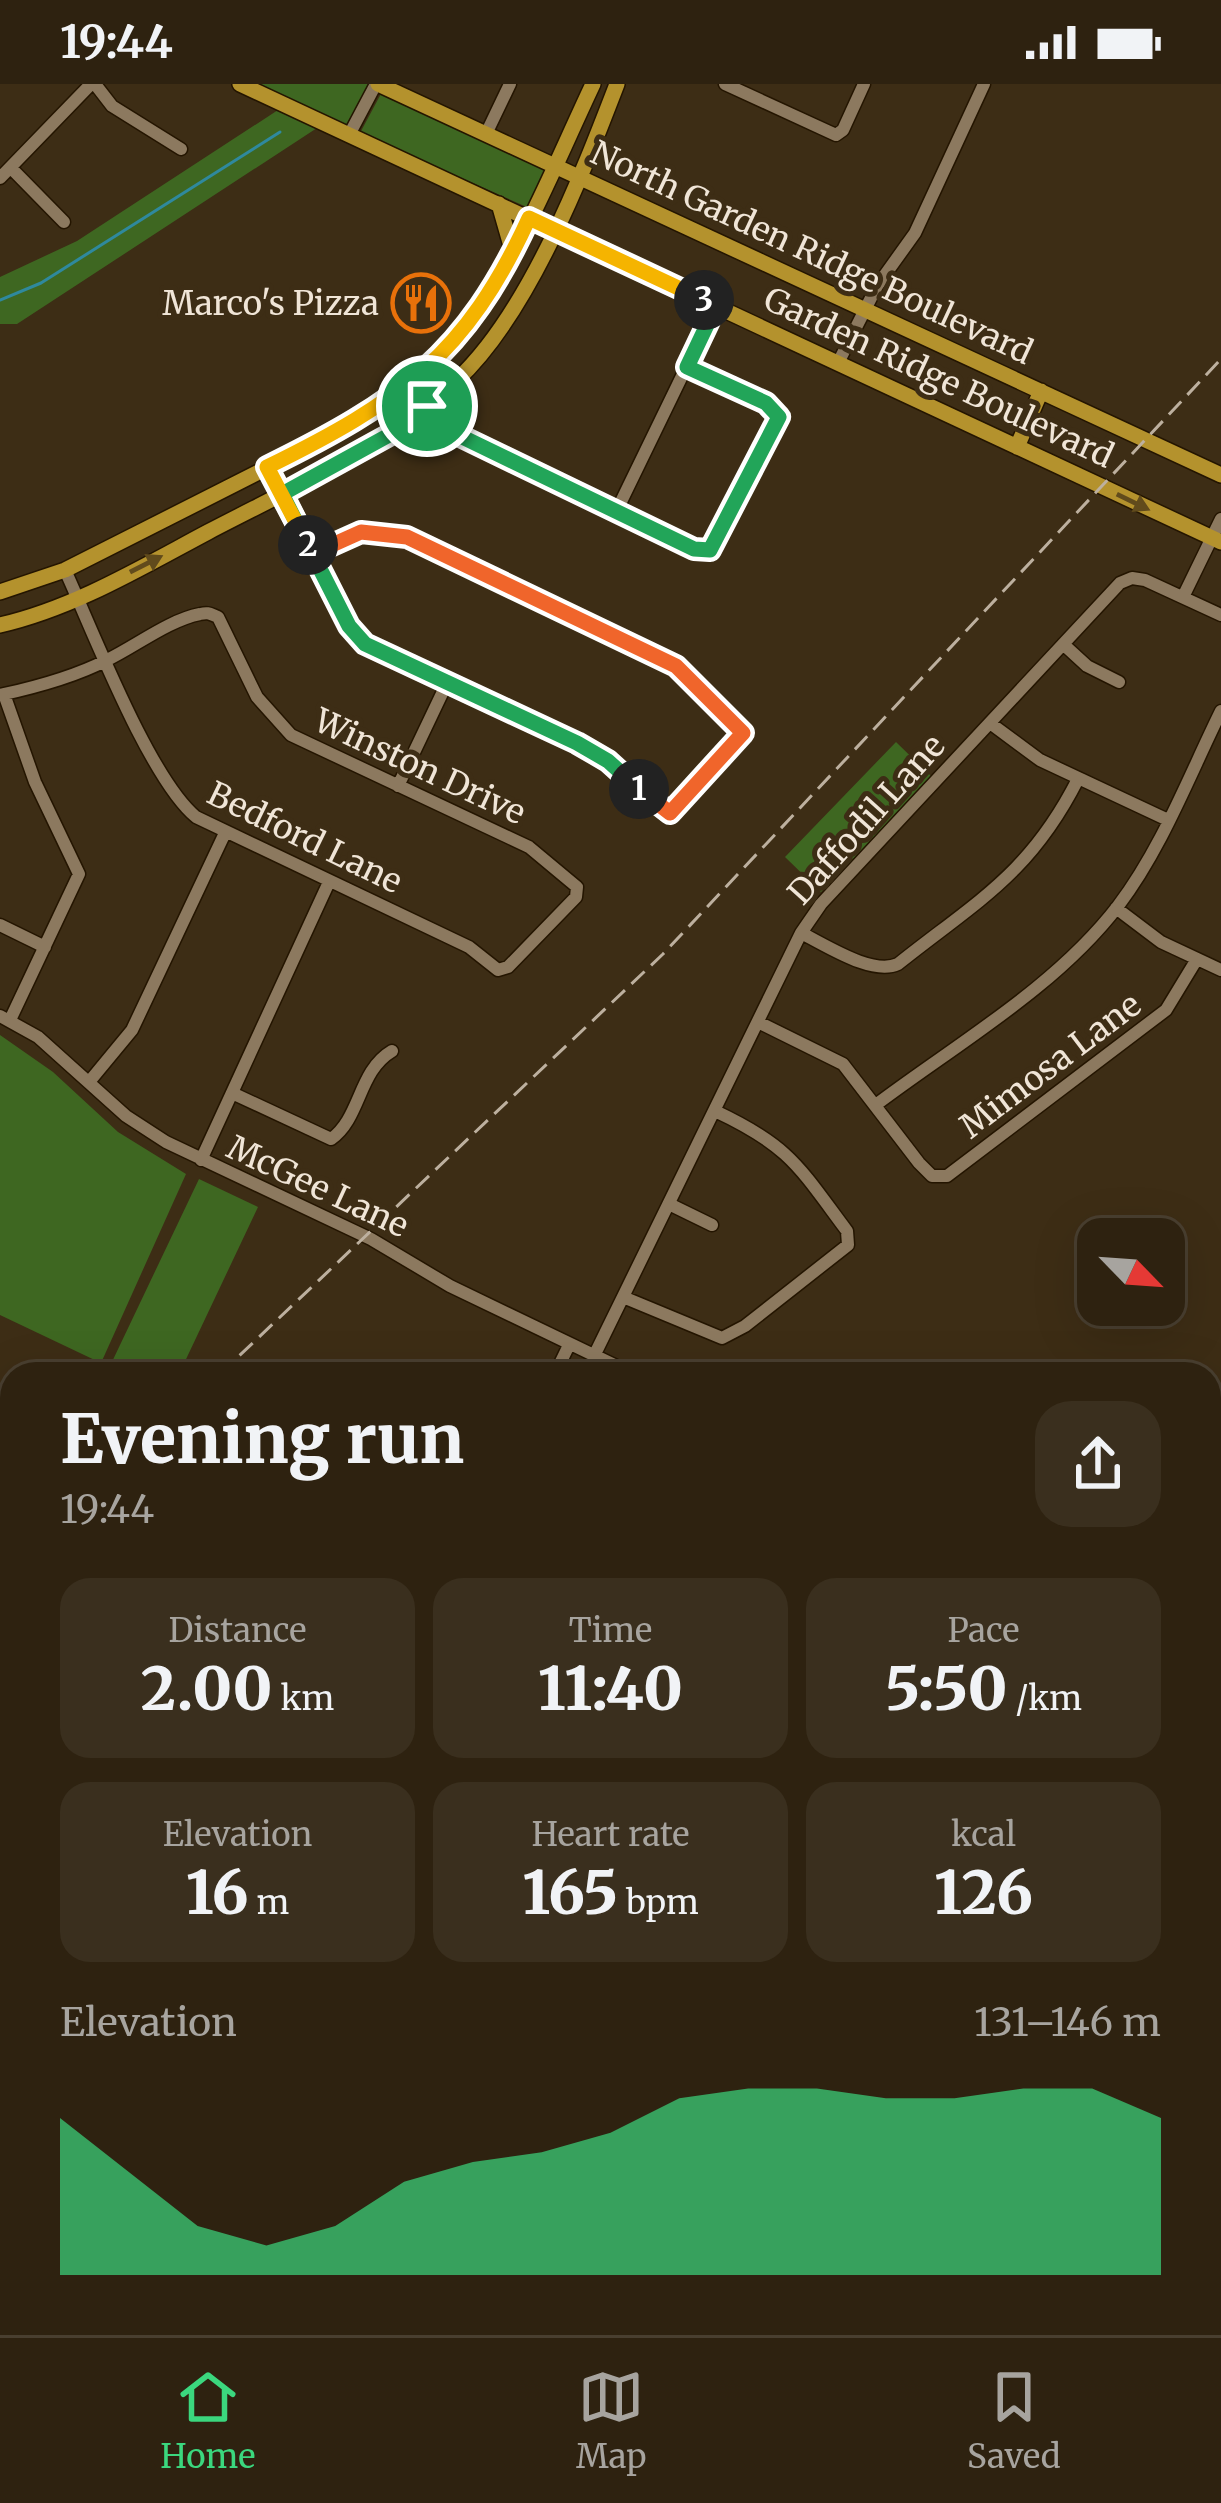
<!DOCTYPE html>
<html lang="en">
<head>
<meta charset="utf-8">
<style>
	body { margin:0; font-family:Merriweather,serif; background:#3a2f1e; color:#f1f3f6; height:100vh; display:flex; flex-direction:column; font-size:45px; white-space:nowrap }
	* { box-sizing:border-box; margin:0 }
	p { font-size:39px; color:#a7a49f }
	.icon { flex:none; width:66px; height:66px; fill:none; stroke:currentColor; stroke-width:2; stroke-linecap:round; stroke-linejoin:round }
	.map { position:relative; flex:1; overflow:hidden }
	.panel { position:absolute; left:0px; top:1278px; width:1221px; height:975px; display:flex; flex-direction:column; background:#2e2210; border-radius:36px 36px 0 0; box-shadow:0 12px 48px #0002,0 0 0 3px #493f30 }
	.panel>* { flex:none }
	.needle { width:78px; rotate:115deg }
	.buttons { position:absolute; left:1077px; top:1134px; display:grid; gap:24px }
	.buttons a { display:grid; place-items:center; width:108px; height:108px; border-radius:24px; background:#2e2210; box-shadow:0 12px 48px #0002,0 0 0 3px #493f30; font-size:60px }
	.pin { position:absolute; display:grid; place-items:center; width:102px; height:102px; color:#fff; margin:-51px; border:6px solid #fff; border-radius:50%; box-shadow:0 3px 12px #0007 }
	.km { position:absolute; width:60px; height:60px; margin:-30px; border-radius:50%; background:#222; color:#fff; font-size:33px; line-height:60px; text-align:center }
	.round { display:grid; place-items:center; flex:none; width:126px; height:126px; border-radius:36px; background:#3a2f1e }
	.headline { display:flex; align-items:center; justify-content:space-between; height:204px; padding:0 60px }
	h1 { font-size:66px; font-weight:800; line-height:90px }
	.metrics { display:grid; grid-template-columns:repeat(3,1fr); gap:18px; height:204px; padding:12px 60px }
	.metrics div { display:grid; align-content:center; border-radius:30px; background:#3a2f1e; text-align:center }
	.metrics b { font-size:60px; font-weight:800 }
	.metrics small { font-size:33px; font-weight:400 }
	.metrics p { font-size:33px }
	.chart { height:336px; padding:24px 60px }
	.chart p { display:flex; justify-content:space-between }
	.chart svg { width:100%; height:216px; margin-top:12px; fill:#3bd77e; opacity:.7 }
	.status { display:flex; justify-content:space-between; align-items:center; height:84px; padding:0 60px; background:#2e2210; direction:ltr }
	.status svg { height:33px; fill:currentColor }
	.tab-bar { display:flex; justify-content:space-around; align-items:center; height:168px; border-top:3px solid #493f30; background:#2e2210; font-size:33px; color:#a7a49f }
	.tab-bar a { display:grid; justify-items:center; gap:6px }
	.tab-bar .current { color:#3bd77e }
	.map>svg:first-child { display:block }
</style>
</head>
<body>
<div class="status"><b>19:44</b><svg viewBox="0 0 49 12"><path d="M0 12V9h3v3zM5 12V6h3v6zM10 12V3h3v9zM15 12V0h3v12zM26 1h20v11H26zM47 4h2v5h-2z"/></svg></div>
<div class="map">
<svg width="1221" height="2251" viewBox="0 0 1221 2251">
	<rect width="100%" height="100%" fill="#3d2d15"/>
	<!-- green -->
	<path fill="#3e6721" d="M 255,0 L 369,0 L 348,43 Z
		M 383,6 L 548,83 L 529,124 L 360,49 Z
		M 278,26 L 317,44 L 17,240 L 0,240 L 0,193 L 77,157 Z
		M 896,658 L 932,693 L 821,808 L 785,773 Z
		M 0,951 L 53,988 L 118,1048 L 186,1090 L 101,1279 L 0,1231 Z
		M 199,1095 L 258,1123 L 179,1290 L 128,1290 L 110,1282 Z
		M 0,1917 L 12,1917 L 12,2207 L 0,2207 Z
		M 421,2241 L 802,2241 L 798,2251 L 422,2251 Z"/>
	<!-- water -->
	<path fill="#2f899d" d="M 0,1926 L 12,1928 L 12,2072 L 0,2078 Z"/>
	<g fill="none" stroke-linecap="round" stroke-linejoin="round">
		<!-- stream -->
		<path stroke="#2f899d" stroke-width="3" d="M 0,216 L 41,199 L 280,48
			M 448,2241 L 448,2251"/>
		<defs>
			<path id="minor" d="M 95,0 L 112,22 L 181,65
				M 725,0 L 836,51 L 843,46 L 864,0
				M 486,50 L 510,0
				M 349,51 L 376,0
				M 11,84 L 64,138
				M 0,94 L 91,0
				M 838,279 L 877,202 L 915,149 L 984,0
				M 427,322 L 455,349 L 694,465 L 710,466 L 779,333 L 766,319 L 687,283
				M 267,383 L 349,542 L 365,560 L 577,659 L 608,677 L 664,728 L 671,729 L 740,657 L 739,641 L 667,576 L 407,453 L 361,448 L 312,470
				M 616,428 L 716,222
				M 1183,513 L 1221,435
				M 1063,560 L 1087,582 L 1119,598
				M 4,610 L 35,698 L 79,790 L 10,936
				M 0,611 C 37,603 74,593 107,576 C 136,562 169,536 200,530 C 209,528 210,530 218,533 L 257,613 L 291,651 L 529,763 L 577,803 L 576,813 L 508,883 L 498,886 L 469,863 L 196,733 C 149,694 93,547 65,486
				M 990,639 L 1040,676 L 1168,736
				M 398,702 L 447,599
				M 1116,824 L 1161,858 L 1221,886
				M 0,841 L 45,863
				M 801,849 C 826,861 872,892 898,880 C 977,817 1030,790 1078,695
				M 0,932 L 38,953 L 126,1032 L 166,1058 L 371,1155 L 450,1202 L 633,1290
				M 758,938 L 843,980 L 919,1079 L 932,1092 L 947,1092 L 1166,926 L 1197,875
				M 89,998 L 132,946 L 225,749
				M 232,1009 L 331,1055 C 361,1034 358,987 392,967
				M 877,1020 C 958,959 1056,903 1118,822 C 1162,764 1189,692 1221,627
				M 201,1076 L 329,798
				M 669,1120 L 712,1141
				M 623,1213 L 722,1254 L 745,1242 L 848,1161 L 847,1147 C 799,1083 790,1062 715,1027
				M 594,1272 L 801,849 L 821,820 L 1120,499 L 1132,494 L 1145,496 L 1221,531
				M 555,1290 L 569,1261
				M 0,1340 L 12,1313
				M 1209,1558 L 1221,1564
				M 0,1603 L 12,1587
				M 0,1616 L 12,1631
				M 0,1708 L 12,1693
				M 1209,1746 L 1221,1722
				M 0,1839 L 12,1842
				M 1209,1845 L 1221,1820
				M 1209,1930 L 1221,1936
				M 1209,1978 L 1221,1983"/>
			<path id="major" d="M 240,0 L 1221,458
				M 378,0 L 1221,391
				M 499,120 L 513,169
				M 1017,363 L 1041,307
				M 0,508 L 65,486 L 328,353 C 484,272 523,149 593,0
				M 0,541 C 74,524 142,483 208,448 C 294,403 386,363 457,296 C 529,229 582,91 617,0
				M 1209,1391 L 1221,1365
				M 1209,1432 L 1221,1407
				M 0,1893 L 12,1892
				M 0,1911 L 12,1911
				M 810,2251 L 813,2241
				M 829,2251 L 832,2241"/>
		</defs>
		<!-- minor casing -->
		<use href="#minor" stroke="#241500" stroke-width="15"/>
		<!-- major casing -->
		<use href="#major" stroke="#241500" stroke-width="18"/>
		<!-- minor -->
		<use href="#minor" stroke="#8c795f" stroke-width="12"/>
		<!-- major -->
		<use href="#major" stroke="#b4922d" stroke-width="15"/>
		<!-- rail -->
		<path stroke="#bdb09f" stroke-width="3" stroke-dasharray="18 9" stroke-linecap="butt" d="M 220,1290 L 663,870 L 1221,275
			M 0,1498 L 12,1487"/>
	</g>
	<!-- one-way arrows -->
	<defs><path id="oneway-solid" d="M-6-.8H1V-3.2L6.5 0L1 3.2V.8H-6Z" transform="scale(3)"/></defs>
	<g fill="#614b1c">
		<use href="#oneway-solid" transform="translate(1133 418) rotate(26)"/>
		<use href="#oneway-solid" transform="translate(146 480) rotate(-27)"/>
	</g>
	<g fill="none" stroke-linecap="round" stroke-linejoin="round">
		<defs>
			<path id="split-1" d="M 427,322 L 391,350 L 282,410 L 349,542 L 365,560 L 577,659 L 608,677 L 639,705"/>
			<path id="split-2" d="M 308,461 L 312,470 L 361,448 L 407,453 L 676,582 L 743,649 L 670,729 L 639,705"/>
			<path id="split-3" d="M 308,461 L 267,383 C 399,318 466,272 529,134 L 704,216"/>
			<path id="split-4" d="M 427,322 L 454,349 L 694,465 L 710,466 L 779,333 L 766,319 L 687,283 L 716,222 L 704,216"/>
		</defs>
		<!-- split-1 casing -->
		<use href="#split-1" stroke="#fff" stroke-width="24"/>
		<!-- split-2 casing -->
		<use href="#split-2" stroke="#fff" stroke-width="24"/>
		<!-- split-3 casing -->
		<use href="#split-3" stroke="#fff" stroke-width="24"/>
		<!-- split-4 casing -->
		<use href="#split-4" stroke="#fff" stroke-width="24"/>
		<!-- split-1 -->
		<use href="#split-1" stroke="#22a559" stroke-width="15"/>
		<!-- split-2 -->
		<use href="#split-2" stroke="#f0652b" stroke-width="15"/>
		<!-- split-3 -->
		<use href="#split-3" stroke="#f5b400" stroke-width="15"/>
		<!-- split-4 -->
		<use href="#split-4" stroke="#22a559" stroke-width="15"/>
	</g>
	<!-- icons -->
	<defs>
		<symbol id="restaurant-ring" viewBox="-11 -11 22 22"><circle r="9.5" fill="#3d2d15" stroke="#e8710a" stroke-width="1.5"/><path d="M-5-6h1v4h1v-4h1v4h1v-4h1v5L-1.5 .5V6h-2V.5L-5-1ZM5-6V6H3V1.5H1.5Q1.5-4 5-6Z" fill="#e8710a"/></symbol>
	</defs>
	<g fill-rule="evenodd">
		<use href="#restaurant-ring" x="388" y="186" width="66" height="66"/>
	</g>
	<g text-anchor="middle" stroke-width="10" stroke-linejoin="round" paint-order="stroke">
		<!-- street labels -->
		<g font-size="33" fill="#f0e5d7" stroke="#3d2d15">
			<text transform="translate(812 168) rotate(25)" y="12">North Garden Ridge Boulevard</text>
			<text transform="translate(939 293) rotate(25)" y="12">Garden Ridge Boulevard</text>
			<text transform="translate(420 682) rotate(25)" y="12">Winston Drive</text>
			<text transform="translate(866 735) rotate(-48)" y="12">Daffodil Lane</text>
			<text transform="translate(305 753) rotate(26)" y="12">Bedford Lane</text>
			<text transform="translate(1050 981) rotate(-37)" y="12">Mimosa Lane</text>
			<text transform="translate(318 1102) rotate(25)" y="12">McGee Lane</text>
		</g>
		<!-- poi labels -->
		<g font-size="33" fill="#f0e5d7" stroke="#3d2d15" text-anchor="end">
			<text x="379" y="231">Marco's Pizza</text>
		</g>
	</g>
</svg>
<div class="buttons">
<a><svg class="needle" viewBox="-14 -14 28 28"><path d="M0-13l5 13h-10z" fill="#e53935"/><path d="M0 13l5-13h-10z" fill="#a7a49f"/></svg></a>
</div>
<div class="pin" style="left:427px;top:322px;background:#1e9e55"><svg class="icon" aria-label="arrive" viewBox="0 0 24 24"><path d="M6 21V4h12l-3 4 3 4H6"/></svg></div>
<b class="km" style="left:639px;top:705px">1</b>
<b class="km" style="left:308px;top:461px">2</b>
<b class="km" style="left:704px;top:216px">3</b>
<section class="panel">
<div class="headline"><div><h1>Evening run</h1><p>19:44</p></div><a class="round"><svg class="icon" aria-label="share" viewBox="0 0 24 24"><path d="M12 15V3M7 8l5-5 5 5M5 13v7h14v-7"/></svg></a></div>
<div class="metrics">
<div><p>Distance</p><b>2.00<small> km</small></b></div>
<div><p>Time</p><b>11:40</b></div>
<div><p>Pace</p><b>5:50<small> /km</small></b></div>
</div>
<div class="metrics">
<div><p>Elevation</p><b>16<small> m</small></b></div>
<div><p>Heart rate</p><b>165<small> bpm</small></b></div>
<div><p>kcal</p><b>126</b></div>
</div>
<div class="chart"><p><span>Elevation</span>131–146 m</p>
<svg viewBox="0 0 160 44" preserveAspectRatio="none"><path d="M0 44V12L10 23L20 34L30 38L40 34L50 25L60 21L70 19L80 15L90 8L100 6L110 6L120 8L130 8L140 6L150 6L160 12V44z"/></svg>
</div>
</section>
</div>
<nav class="tab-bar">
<a class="current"><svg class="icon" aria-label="home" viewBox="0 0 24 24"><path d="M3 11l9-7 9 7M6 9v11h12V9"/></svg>Home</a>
<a><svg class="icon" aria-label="map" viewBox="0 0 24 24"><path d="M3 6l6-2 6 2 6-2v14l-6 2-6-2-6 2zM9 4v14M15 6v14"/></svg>Map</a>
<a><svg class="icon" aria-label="saved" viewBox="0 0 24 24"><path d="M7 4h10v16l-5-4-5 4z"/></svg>Saved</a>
</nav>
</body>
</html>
